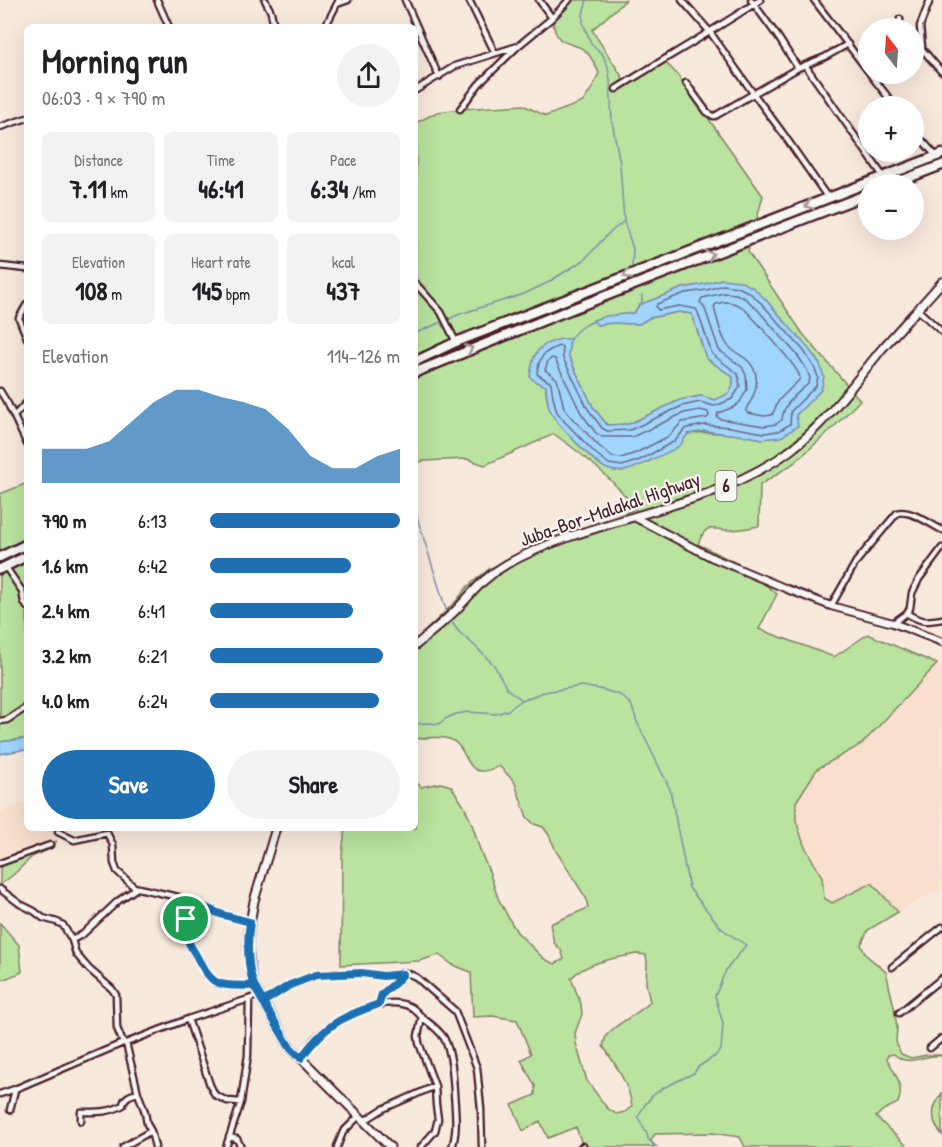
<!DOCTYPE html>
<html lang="en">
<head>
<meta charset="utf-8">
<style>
	body { margin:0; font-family:"Patrick Hand",sans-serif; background:#f2f2f2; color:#202124; height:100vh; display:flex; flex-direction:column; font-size:22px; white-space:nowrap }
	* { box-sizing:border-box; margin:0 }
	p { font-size:20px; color:#757577 }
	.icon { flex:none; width:33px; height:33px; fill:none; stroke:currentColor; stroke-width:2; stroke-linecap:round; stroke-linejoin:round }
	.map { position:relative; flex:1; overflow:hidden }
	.side { position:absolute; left:24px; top:24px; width:394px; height:807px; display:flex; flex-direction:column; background:#fff; border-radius:9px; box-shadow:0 6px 24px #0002 }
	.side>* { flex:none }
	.needle { width:39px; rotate:343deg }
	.tools { position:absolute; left:858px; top:18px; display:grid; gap:12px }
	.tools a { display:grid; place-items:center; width:66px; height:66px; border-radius:50%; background:#fff; box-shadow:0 6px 24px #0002; font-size:30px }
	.pin { position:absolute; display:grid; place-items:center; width:51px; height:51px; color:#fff; margin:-26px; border:3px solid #fff; border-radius:50%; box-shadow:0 2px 6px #0007 }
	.round { display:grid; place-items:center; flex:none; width:63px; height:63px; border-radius:32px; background:#f2f2f2 }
	.headline { display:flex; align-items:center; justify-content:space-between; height:102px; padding:0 18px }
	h1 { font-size:33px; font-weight:700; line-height:45px }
	.stats { display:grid; grid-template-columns:repeat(3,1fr); gap:9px; height:102px; padding:6px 18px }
	.stats div { display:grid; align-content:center; border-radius:9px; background:#f2f2f2; text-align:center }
	.stats b { font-size:26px; font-weight:700 }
	.stats small { font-size:16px; font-weight:400 }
	.stats p { font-size:16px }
	.chart { height:168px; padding:12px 18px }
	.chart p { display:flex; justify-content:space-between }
	.chart svg { width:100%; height:108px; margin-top:6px; fill:#1f6fb2; opacity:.7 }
	.primary-button { display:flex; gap:12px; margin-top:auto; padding:12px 18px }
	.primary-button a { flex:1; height:69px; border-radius:36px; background:#1f6fb2; color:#fff; font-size:24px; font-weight:700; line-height:69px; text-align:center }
	.primary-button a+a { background:#f2f2f2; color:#202124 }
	ul { padding:0 18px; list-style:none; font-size:20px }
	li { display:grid; grid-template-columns:96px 72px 1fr; align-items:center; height:45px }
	li i { height:15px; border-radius:8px; background:#1f6fb2 }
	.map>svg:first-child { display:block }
</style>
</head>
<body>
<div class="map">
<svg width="942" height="1147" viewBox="0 0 942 1147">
	<rect width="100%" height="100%" fill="#f8e9dd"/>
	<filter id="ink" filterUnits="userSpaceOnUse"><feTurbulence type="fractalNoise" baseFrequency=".0167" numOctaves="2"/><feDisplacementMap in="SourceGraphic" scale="12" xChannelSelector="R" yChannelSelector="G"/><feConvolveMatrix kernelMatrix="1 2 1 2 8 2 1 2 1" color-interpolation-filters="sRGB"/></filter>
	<g filter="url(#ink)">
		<!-- built -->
		<path fill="#f9e0ce" d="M 937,664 L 942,669 L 942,888 L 898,912 L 872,883 L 832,903 L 824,898 L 822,877 L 804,845 L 796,821 L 796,802 L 817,769 L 862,744 Z
			M 27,802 L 27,828 L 52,828 L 57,841 L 0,862 L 0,812 Z"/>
		<!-- green -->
		<path fill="#b9e39f" stroke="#828165" stroke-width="1.5" fill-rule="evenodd" d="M 570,0 L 626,0 L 592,30 L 628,86 L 662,59 L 677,74 L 763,196 L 748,252 L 803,334 L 860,400 L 833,428 L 794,463 L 760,485 L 759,526 C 749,528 739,530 729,530 C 709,530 707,522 698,544 L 742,566 L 777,594 L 759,629 L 834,657 L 868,634 L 937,664 L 862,744 L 817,769 L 796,802 L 796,821 L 804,845 L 822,877 L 824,898 L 832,903 L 872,883 L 898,912 L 868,930 L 861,945 L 866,955 L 886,972 L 894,1007 L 897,1028 L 896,1042 L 901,1054 L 911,1058 L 927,1055 L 942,1055 L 942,1056 C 925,1053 909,1069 894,1054 L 888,1055 L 887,1059 C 895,1073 905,1086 898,1103 L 883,1110 L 876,1117 L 908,1147 L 745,1147 L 740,1137 L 712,1133 L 655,1134 L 651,1140 L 654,1147 L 583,1147 L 576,1127 L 548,1138 L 540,1121 L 523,1131 L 512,1105 L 535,1095 L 535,1086 L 521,1060 L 531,1054 L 517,1020 L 492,1016 L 473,1017 L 471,972 L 453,965 L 439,955 L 419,961 L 341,965 L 342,856 L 345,828 L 416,828 L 416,782 L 421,787 L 441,783 L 451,786 L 464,806 L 472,824 L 481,853 L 489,871 L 498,898 L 512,924 L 517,932 L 539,954 L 546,960 L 555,964 L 564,959 L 561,950 L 554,943 L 550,924 L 588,908 L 586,898 L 556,851 L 549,835 L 543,827 L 534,824 L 527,817 L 514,781 L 499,766 C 494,768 486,772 481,771 C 465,770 466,744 449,739 C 439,736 426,738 416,739 L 416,640 L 457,600 L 468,586 L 489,569 L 556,538 L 636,509 C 614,480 584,455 554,434 L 485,465 L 467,459 L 423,461 L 416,463 L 416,123 L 437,112 L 460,109 L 523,105 L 546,116 L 583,102 L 592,88 L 599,73 C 595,65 591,54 583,49 C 568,41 556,46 553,22 L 568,7 ZM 722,279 L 766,300 L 786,323 L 806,403 L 796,415 L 763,439 C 739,434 713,430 688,434 C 674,452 670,450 651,460 C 609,483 600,466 571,436 C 558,423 546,409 546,389 C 546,379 564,350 570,339 L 568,355 L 593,407 L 607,425 L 629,424 L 680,400 L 701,396 L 715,400 C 729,394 734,393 733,377 L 706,358 L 692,314 L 679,312 L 649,318 L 639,324 L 612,323 L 597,325 L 621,315 L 634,313 L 639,305 L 683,288 L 705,284 ZM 637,954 L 646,955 L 647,963 L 646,983 L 650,1002 C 638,1015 615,1023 606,1036 C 605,1038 604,1044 603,1046 C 615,1064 629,1084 632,1106 L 625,1112 L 616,1114 L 607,1108 L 587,1081 L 576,1043 L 575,1033 L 582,1014 L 581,1004 L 571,978 C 587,962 615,958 637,954 Z
			M 27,483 L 27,740 L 22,739 L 0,742 L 0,494 Z
			M 57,841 L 50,849 L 32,857 L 13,875 L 0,885 L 0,862 Z
			M 0,923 L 19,945 L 22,972 L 0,981 Z
			M 942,1093 L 942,1135 C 930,1120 931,1108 942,1093 Z"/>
		<!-- water -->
		<path fill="#a0d5fe" stroke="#7e8caa" stroke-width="1.5" d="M 722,279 L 740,281 L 754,288 L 766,300 L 808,348 L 820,364 L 824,377 L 821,390 L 796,415 L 798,426 L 781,437 L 763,439 L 748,436 L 704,431 L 688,434 C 685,437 683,442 680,445 C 673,451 664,454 655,458 C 640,465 624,476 607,469 C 596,465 557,424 551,413 C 547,405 547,395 546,386 L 536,382 L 530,377 C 531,369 532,359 537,352 C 543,343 559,338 570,339 L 568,355 L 593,407 L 607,425 L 629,424 L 680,400 L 701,396 L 715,400 C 728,394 734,393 733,377 L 706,358 L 692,314 L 679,312 L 649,318 L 639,324 L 612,323 L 597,325 L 593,320 L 606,316 L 634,313 L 639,305 L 683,288 L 705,284 Z
			M 22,739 L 27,740 L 27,751 L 22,750 L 0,754 L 0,742 Z"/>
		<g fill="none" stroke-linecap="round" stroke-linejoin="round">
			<!-- shore -->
			<path stroke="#6c687f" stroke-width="1.5" d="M 723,285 L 738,287 L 750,293 L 762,304 L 804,351 L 814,367 L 818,377 L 816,386 L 791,411 L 790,424 L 779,431 L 764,433 L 730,427 L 705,425 L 687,428 L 684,430 L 675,441 L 640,460 L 622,466 L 609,464 L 594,452 L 565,422 L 557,412 L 553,397 L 551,383 L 537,374 C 539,357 543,352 559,346 L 562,347 L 563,358 L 588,409 L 602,428 L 607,431 L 630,430 L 682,406 L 700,402 L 714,406 L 718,405 L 732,399 L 738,390 L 740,386 L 738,374 L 712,354 L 698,313 L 696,309 L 679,306 L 658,310 L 656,307 L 657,304 L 685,293 L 707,290 Z
				M 724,293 L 736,294 L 746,299 L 757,309 L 798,356 L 807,370 L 810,378 L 809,383 C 798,393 783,403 782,420 L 776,424 L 764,426 L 720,419 L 717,417 L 718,413 L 734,407 L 740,402 L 747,389 L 746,375 L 742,367 L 719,350 L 705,309 L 700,302 L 702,298 Z
				M 724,302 C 731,302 736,303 742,307 C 750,314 797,366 799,375 C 800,376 800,378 800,379 L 779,400 L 772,415 L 764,416 L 748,413 L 746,411 L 746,409 C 757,393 763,372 745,358 C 739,354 730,350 726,343 C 720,333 717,319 714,307 L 716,304 Z
				M 552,358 L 555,359 L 581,413 L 596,433 L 602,437 L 632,437 L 684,413 L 700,410 L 708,412 L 709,416 L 707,418 L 682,422 L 669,436 L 636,453 L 621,458 L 612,457 L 599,446 L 571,417 L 564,408 L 557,379 L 545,370 L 548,361 Z"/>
			<!-- stream -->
			<path stroke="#7e8caa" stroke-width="1.5" d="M 587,0 L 583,14 L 583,23 L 591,43 L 603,55 L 608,67 L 610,80 L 612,121 L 620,164 L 624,221 L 633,249 L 632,267
				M 642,295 L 642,303
				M 416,333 L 460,314 L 524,294 L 547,283 L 584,260 L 608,234 L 623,222
				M 570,339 C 577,329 583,325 595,321
				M 416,514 L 448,616
				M 450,620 L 459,632 L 474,645 L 494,665 L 507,689 L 522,700
				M 416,724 L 429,723 L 439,724 L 445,719 L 456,714 L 468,712 L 496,714 L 508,710 L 522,700 L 544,692 L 582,686 L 604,690 L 620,695 L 631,704 L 637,722 L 670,789 L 689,888 L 722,929 L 746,945 L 726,970 L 715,996 L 723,1023 L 721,1050 L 715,1056 L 698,1067 L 694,1073 L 663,1088 L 652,1096 L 644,1106 L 638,1117 L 647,1134 L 648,1139 L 657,1147"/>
			<defs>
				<path id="street" d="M 157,0 L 169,27
					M 265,0 L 271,12 L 274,27
					M 405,0 L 439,77
					M 469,0 L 495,53
					M 539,0 L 552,18
					M 682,0 L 710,32 L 753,93 L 782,132 L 828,198
					M 751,0 L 778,37 L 798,68
					M 814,0 L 868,71
					M 337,4 L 348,0
					M 900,19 L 900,28
					M 325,27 L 339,0
					M 914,42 C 925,50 932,62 942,72
					M 922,47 L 920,26 L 930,0
					M 805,65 L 883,176
					M 870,74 L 895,106
					M 686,83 L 707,112 L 713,116 L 715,116 L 798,68 L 825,57 L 848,44
					M 616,89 C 664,59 713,31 760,0
					M 416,90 L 455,66 L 518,46 L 552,18 L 569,0
					M 460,109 L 479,84 L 518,46
					M 0,127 L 27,118
					M 914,131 L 936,156
					M 0,266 L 27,269
					M 416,284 L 441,312 L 456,342
					M 27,304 L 19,318 L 27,338
					M 918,310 L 942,332
					M 0,391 L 8,404 L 27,444
					M 14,416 L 27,402
					M 5,566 L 22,591 L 24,602 L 27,607
					M 831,606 L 856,562 L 897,513 C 910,509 930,524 942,530
					M 906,613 C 921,622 925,622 942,619
					M 893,623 L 907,613 L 910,608 L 912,593 L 919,579 L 942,548
					M 0,721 L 7,720 L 27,707
					M 58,832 L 74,840 L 107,833 L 113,845 L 114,863 L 117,871 L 134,887 L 178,897 L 194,902 L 223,915 L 250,922
					M 0,863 L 50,845
					M 0,889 L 20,904 L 34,911 L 43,918 L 57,922 L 63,925 L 72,940 L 76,954 L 89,969 L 112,989 L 116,995 L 117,1028 L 123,1043
					M 185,899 C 181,912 186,915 187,926 C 188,931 187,936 188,940 C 190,949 209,979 216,983 C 226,988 243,985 254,986
					M 72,940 L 83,934 L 118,901 L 137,888
					M 892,967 L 942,927
					M 263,1002 L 290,985 L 316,975 L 362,973 L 383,976 L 407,973 L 416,977 L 455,1011 L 477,1068 L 481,1109 L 482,1147
					M 379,1004 L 382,994 L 395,983 L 403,974
					M 899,1013 L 942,978
					M 188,1019 L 210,1085 L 215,1095 L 227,1101 L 241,1102
					M 126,1043 L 138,1093 L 145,1112 L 147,1124 L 151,1131 L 155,1147
					M 930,1048 L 942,1038
					M 301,1058 C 306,1051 310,1045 315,1039 C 334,1020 384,993 411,1007 C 416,1010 420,1016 424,1019 C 432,1025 439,1030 444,1038 C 452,1054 453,1075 454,1092 C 455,1110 458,1131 452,1147
					M 0,1094 L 15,1089 L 123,1043 L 126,1043 L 188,1019 L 249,999 L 259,995
					M 10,1110 L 15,1090
					M 81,1121 L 81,1112 C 95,1112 110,1113 123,1105 C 124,1097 130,1095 138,1093
					M 364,1121 L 383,1109 L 435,1086
					M 229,1137 L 237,1139 L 241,1147
					M 123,1147 L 151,1131
					M 226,1147 L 241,1102 L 248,1055 L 249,999
					M 337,1147 L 343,1132 L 359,1116
					M 421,1147 L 435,1131 L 438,1119 L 436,1105 L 435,1086 L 419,1043 L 418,1036 L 422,1017
					M 581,1147 L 583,1146"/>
				<path id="secondary" d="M 634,517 L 713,558 L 787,589 L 831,606 L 893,623 L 942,642"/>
				<path id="primary" d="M 416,645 C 430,633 444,622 457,609 C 474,591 484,577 507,564 C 593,517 696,512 778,459 C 820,432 850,388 881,350 C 901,327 922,305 942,282
					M 276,828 L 254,901 L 249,929 L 248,947 L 251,974 L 254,986 L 289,1046 L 390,1147"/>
				<path id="highway" d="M 892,184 L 942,165
					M 416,361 L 456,342 L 942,154
					M 416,372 L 559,314 L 868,194
					M 0,557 L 27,544
					M 0,569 L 27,556"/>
			</defs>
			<!-- street casing -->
			<use href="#street" stroke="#4a1f2b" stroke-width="9"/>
			<!-- secondary casing -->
			<use href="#secondary" stroke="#4a1f2b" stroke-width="10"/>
			<!-- primary casing -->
			<use href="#primary" stroke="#4a1f2b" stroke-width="11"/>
			<!-- highway casing -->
			<use href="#highway" stroke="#4a1f2b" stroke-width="13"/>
			<!-- street -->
			<use href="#street" stroke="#f6f6f2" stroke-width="4.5"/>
			<!-- secondary -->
			<use href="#secondary" stroke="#f6f6f2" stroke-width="6"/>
			<!-- primary -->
			<use href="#primary" stroke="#f6f6f2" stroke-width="7"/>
			<!-- highway -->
			<use href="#highway" stroke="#f6f6f2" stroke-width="8"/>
		</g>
		<!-- one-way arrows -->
		<defs><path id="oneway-chevron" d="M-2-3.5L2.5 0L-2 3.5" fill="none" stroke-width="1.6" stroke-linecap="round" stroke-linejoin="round" transform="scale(1.5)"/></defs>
		<g stroke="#a99598">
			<use href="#oneway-chevron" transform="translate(809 205) rotate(160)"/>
			<use href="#oneway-chevron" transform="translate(710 255) rotate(-21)"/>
			<use href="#oneway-chevron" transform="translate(627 275) rotate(159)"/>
			<use href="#oneway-chevron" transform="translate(469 349) rotate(-22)"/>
		</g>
	</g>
	<g fill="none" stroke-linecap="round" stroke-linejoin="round" filter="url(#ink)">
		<defs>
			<path id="route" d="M 186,919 C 187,925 187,931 188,938 C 188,944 193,950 196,955 C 213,989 218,985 254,986 L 263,1002 L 290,985 L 316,975 L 362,973 L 383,976 L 403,974 L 395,983 L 382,994 L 379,1004 C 341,1017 325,1025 301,1058 L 289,1046 L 263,1002 C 260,996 256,990 254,985 C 247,968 247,940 250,922 L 223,915 L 184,899 L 182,907 L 186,919"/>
		</defs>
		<!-- route casing -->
		<use href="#route" stroke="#fff" stroke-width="12"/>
		<!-- route -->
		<use href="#route" stroke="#1f6fb2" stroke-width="8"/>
	</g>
	<g text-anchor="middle" stroke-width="4.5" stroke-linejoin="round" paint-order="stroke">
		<!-- shield labels -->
		<rect fill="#f6f6f2" stroke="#7e6067" stroke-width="1.5" x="715.5" y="471" width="21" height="30" rx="4.5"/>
		<g font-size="18" font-weight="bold" fill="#4a1f2b">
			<text x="726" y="492">6</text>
		</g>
		<!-- street labels -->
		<g font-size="20" fill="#4a1f2b" stroke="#f6f6f2">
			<text transform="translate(610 509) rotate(-19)" y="7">Juba-Bor-Malakal Highway</text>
		</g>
	</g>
</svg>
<div class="tools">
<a><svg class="needle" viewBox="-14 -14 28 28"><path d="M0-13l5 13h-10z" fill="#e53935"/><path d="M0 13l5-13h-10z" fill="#757577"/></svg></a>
<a>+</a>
<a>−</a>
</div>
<div class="pin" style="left:186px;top:919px;background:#1e9e55"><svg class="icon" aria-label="arrive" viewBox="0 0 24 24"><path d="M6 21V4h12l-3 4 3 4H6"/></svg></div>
<section class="side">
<div class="headline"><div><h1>Morning run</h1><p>06:03 · 9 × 790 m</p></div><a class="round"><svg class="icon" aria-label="share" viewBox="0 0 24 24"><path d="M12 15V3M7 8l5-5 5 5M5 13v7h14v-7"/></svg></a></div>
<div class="stats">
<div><p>Distance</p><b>7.11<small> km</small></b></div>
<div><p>Time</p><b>46:41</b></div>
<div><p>Pace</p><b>6:34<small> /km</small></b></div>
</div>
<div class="stats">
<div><p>Elevation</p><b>108<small> m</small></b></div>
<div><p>Heart rate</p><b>145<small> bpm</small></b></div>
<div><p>kcal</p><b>437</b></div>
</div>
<div class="chart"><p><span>Elevation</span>114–126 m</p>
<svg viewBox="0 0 160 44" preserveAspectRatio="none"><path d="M0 44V30L10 30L20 30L30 27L40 19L50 11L60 6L70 6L80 9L90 11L100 14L110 22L120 33L130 38L140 38L150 33L160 30V44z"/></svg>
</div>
<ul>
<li><b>790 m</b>6:13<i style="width:100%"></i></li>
<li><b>1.6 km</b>6:42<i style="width:74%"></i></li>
<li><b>2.4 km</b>6:41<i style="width:75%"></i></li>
<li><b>3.2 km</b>6:21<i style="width:91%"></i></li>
<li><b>4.0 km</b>6:24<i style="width:89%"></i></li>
</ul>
<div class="primary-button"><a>Save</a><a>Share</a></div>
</section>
</div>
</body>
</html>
